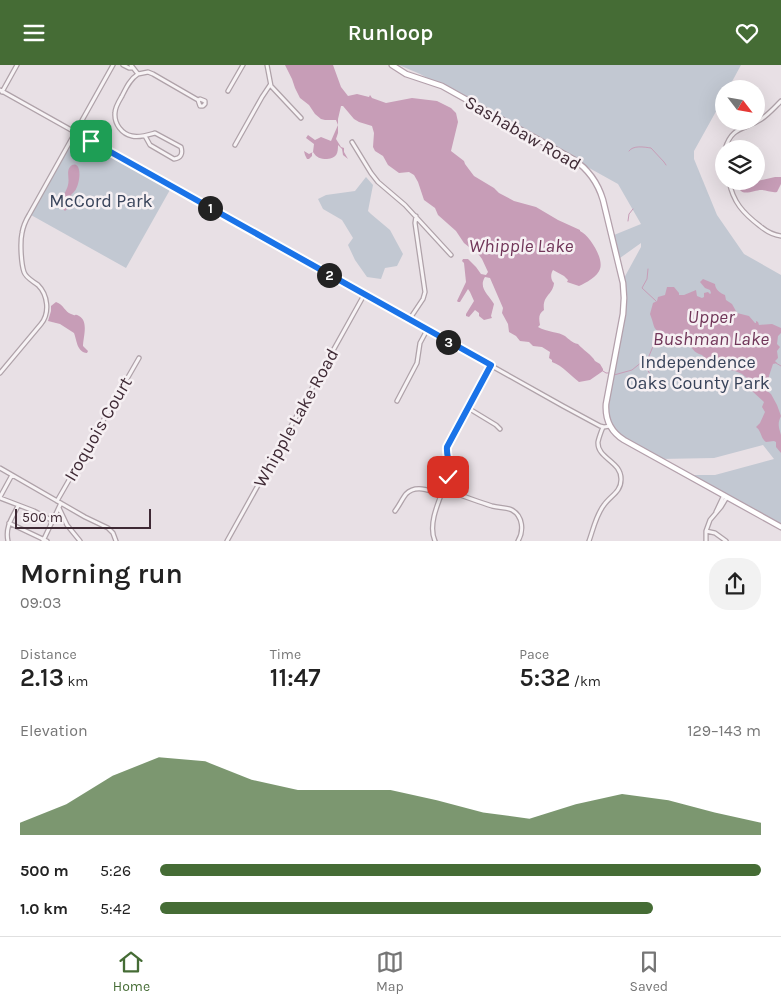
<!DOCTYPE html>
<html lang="en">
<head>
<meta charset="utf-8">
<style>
	body { margin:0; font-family:Karla,sans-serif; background:#f2f2f2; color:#222; height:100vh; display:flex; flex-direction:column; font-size:19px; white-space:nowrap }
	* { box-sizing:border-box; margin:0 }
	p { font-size:16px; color:#767676 }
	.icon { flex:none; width:28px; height:28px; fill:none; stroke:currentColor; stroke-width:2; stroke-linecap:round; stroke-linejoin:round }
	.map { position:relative; height:476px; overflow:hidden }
	.side { display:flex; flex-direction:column; background:#fff; flex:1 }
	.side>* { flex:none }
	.needle { width:32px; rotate:121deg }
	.buttons { position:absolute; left:715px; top:15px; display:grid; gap:10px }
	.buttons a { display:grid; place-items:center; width:50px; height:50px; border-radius:50%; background:#fff; box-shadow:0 5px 20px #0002; font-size:25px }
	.scale { position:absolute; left:15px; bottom:12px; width:136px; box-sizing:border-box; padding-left:5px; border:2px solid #3f2a35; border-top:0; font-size:14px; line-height:18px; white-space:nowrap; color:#3f2a35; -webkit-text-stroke:4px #f6f0f3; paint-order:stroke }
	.pin { position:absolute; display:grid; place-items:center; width:42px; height:42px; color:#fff; margin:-21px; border-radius:10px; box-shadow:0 2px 8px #0006 }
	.km { position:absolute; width:25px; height:25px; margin:-12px; border-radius:50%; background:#222; color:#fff; font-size:14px; line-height:25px; text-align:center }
	.round { display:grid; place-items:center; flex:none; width:52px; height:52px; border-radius:20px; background:#f2f2f2 }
	.head { display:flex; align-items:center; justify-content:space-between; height:85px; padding:0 20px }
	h1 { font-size:28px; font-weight:600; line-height:38px }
	.figures { display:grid; grid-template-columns:repeat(3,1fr); gap:8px; height:85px; padding:5px 20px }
	.figures div { display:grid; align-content:center }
	.figures b { font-size:25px; font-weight:600 }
	.figures small { font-size:14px; font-weight:400 }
	.figures p { font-size:14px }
	.chart { height:140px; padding:10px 20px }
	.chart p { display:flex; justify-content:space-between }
	.chart svg { width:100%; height:90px; margin-top:5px; fill:#456c35; opacity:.7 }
	ul { padding:0 20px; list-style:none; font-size:16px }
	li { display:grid; grid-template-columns:80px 60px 1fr; align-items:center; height:38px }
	li i { height:12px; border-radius:6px; background:#456c35 }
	header { display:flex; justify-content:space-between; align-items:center; height:65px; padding:0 20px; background:#456c35; color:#fff; font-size:22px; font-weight:600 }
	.menu { display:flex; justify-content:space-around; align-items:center; height:70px; border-top:1px solid #e0e0e0; background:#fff; font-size:14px; color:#767676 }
	.menu a { display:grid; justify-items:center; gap:2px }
	.menu .on { color:#456c35 }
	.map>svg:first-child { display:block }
</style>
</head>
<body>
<header><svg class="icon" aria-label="menu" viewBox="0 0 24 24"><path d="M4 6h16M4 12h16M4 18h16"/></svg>Runloop<svg class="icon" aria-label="heart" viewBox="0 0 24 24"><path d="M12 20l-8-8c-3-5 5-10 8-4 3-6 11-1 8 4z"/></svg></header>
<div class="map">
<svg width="781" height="476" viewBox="0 0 781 476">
	<rect width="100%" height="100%" fill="#e8e0e5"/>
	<!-- green -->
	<path fill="#c2c8d2" d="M 399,0 L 741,0 L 728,24 L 724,24 L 724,32 L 694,86 L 694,94 L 717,150 L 744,189 L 781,210 L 781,460 L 689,410 L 715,410 L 774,394 L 763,380 L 714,393 L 660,394 L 622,372 C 612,364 609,355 607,343 L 624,251 L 623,215 L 641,182 L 641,178 L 620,193 L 614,170 L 641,159 L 618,119 L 420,9 Z
		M 76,69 L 171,123 L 126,203 L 31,150 Z
		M 366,112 L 373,120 L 368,146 L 371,149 L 390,165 L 403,189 L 397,201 L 385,203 L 381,214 L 367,212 L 355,195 L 348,180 L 353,173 L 342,155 L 323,144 L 318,134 L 326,130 L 355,126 Z"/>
	<!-- water -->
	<path fill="#c79db7" d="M 285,0 L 333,0 L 341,22 L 348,31 L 357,29 L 369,32 L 370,30 L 372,33 L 386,38 L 412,33 L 437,36 L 451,43 L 456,48 L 458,57 L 451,86 L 464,96 L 465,99 L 474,111 L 494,123 L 499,128 L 514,136 L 536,142 L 558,155 L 580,165 L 580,166 C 589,170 604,193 600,204 C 598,211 586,218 579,221 L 567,217 L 568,215 L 564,211 L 553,205 C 550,210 551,215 554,218 C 553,230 542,230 544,245 C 538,249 539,254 540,260 L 538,262 C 547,267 559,267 565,271 C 569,274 572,278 578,279 C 583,285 592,290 595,296 L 600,299 L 603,304 L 603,306 L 590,315 L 579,317 C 570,310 563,301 552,297 L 552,295 L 549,293 L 550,287 L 542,282 L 533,281 L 529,277 L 520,276 L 516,271 L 509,267 L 508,259 L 502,248 L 503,243 L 490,213 L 485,212 C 478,223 489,230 494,239 L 491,251 L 492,253 L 484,255 L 479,251 L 479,248 L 475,245 L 469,252 L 466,251 L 466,249 L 474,236 L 470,227 L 468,224 L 460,237 L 458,237 L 457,236 L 466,217 L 464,198 L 462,196 L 463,194 L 468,194 L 476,202 L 481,209 L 486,210 L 488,207 L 482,194 L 479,190 L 464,178 L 456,166 L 438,150 L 435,143 L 424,135 L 418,117 L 414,110 L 409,107 L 399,108 L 388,100 L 383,91 L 375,86 L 373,82 L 374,68 L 372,61 L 359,57 L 354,54 L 343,41 L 341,41 L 338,54 L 338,68 L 336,74 L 341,82 L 344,83 L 344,87 L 348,94 L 343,90 L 342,84 L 338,80 C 338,88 337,93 327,94 C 320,94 317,93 313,87 L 312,88 L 312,91 L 309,94 L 307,94 L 305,90 L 304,86 L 309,89 L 313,87 L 314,79 L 306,73 L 308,70 L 315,75 L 321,72 L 331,76 L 338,60 L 336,55 L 325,55 L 321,54 L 315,49 L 309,40 L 300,33 L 295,23 L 292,14 Z
		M 72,100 C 73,100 75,99 76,100 C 82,103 79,119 76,124 C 76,125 72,129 71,130 L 73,135 L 67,144 L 65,146 L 63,144 C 63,141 61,139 61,136 C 62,132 67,125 68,120 C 70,112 65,105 72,100 Z
		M 775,112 L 781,112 L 781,119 L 777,127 C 771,128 767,125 761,125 C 756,125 745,130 741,126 C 738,124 739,121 739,119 L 748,118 Z
		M 703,214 L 715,219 C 715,224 720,228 725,230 L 726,235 L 732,239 L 737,248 L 749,251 L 755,258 L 756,258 L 756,256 L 758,257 L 759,260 L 772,259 L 781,263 L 781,268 L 778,271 L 777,279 L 780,282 L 777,286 L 778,293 L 775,296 L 777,298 L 773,299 L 769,311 L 767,326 L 771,329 L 777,340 L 781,351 C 777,359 779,363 781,370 C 781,376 781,383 781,388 L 776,382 L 776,377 L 774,376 L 766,377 C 761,374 761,365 756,362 L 760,358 L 765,347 L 762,342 L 764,337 L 752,326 L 750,319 L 748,314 L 742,309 L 735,306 L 722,303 L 717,301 L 709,298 L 702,290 C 693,288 693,282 686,278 C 680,275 672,277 663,272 L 667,270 C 651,264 656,264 650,249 L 653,238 L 657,236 L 658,232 L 665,230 L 667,222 L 674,222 L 679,228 L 679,230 L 684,230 L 696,225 L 697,231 L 702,233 L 704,232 L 704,228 L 708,227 L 710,229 L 711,228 L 710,225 L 705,223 L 700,217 Z
		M 56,237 C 64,240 65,247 71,249 C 78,252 73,248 79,251 C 89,256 83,273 83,281 L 88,286 L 87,288 C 77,287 77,276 74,268 L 60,259 L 48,256 L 51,246 L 51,241 Z"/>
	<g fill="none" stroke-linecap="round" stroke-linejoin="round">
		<!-- stream -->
		<path stroke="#c79db7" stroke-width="1" d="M 629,86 C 633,80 644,82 651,83 L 664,97 L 666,100
			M 628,156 L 629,149 L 633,144
			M 648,204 L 647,214 L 642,223 L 656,236
			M 776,298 L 781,301
			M 603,306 L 606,308 L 610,308
			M 650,309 L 647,304 L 649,291 L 659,267
			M 614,310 L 632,305 L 648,292"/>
		<defs>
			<path id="minor" d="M 123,0 L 129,3 L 133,3
				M 131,0 L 138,9
				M 267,0 L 271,21 L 301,53
				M 138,9 C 130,14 126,23 122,31 C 119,36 115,42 115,48 C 114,59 122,69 132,71 C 139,73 148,70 155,68 L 181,82 C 183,89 181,93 174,94 L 150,80 L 145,71
				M 138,9 L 148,7 L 153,9 L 198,35 L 200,34 L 205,36 L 205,39 L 203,41 L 200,41 L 198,35
				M 0,25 L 563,341 L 600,361 L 604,362 L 610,361
				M 228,26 L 243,0
				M 2,27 L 17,0
				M 352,77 L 371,108 L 378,117 L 405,140 L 451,190
				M 235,80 L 262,32 L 270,20
				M 725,84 C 732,61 744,65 760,55 C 768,50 774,43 781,36
				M 729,116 C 733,137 743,148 760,161 C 766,166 773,170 781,171
				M 409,255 L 423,234 L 425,227 L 415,158 L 416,151
				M 0,308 L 41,259 C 50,248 48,230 38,220 C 33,216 26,213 24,207 C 21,198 20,177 22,168 C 23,162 26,155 29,150 L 113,0
				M 397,336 L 417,298 L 420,278 L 427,265
				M 468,343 L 496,360 L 500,364
				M 0,403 L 85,452 L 108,463 L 113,468 L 116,476
				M 444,424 C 460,430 476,436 492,441 C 499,443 506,442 512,445 C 523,451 524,466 518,476
				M 0,432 L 12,410
				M 0,433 L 34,446 L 53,456
				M 57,436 L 139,293
				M 59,443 L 67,460 L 80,476
				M 395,446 C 399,441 402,434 406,429 C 416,419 431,426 442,430
				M 716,447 L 724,430
				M 9,458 L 47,476
				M 706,466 L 715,468 L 726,476
				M 8,476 C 5,462 12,453 18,441
				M 43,476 L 61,438
				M 227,476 L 364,230
				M 435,476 C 426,456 444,427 450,406 C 450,398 446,390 447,382 L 491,300
				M 589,476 C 593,465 596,450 604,440 C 610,431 621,427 621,415 C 622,396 597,394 598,377 C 599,372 601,367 603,362
				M 706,476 L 706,466 L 710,455 L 721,442 L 727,432"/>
			<path id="major" d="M 392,0 L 406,9 L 442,21 L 573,94 C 588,104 598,118 603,135 L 623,218 L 624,233 L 623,249 L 606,339 C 605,355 611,367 624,375 L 781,462"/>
		</defs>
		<!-- minor casing -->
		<use href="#minor" stroke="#afa2a9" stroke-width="5.5"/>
		<!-- major casing -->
		<use href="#major" stroke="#b3a0ab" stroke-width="7"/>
		<!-- minor -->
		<use href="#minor" stroke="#f7f3f5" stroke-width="3"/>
		<!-- major -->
		<use href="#major" stroke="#fff" stroke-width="4.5"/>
	</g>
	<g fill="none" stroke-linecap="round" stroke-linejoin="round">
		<defs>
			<path id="route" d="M 91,76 L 491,300 L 447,382 C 446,393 452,400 448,412"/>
		</defs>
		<!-- route casing -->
		<use href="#route" stroke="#fff" stroke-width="10"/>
		<!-- route -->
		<use href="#route" stroke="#1a73e8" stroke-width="6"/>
	</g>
	<g text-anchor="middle" stroke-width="5" stroke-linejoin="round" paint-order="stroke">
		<!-- street labels -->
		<g font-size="18" fill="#3f2a35" stroke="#f6f0f3">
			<text transform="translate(523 68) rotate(30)" y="6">Sashabaw Road</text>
			<text transform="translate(296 353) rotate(-61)" y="6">Whipple Lake Road</text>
			<text transform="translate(98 364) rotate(-60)" y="6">Iroquois Court</text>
		</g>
		<!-- park labels -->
		<g font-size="18" fill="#38435a" stroke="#f6f0f3">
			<text x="101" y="142">McCord Park</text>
			<text x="698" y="303">Independence<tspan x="698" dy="21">Oaks County Park</tspan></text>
		</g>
		<!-- water labels -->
		<g font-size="19" font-style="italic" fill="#713659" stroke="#f6f0f3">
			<text x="521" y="187">Whipple Lake</text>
			<text x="711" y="258">Upper<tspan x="711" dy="22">Bushman Lake</tspan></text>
		</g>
	</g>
</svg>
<div class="buttons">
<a><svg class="needle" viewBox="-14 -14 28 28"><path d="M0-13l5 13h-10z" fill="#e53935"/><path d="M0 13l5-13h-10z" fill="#767676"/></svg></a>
<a><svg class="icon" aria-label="layers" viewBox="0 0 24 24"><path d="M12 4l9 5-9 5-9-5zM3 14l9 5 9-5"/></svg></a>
</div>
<div class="scale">500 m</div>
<div class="pin" style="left:91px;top:76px;background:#1e9e55"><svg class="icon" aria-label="arrive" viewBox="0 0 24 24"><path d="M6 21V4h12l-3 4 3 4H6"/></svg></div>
<div class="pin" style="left:448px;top:412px;background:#d93025"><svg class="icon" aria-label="check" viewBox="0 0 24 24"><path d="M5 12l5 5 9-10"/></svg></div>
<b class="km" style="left:210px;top:143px">1</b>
<b class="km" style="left:329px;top:210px">2</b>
<b class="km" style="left:448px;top:277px">3</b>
</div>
<section class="side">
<div class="head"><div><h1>Morning run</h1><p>09:03</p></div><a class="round"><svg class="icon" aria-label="share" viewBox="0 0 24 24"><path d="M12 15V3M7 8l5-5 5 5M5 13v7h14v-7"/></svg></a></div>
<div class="figures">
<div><p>Distance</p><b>2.13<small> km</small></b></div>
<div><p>Time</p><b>11:47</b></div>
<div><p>Pace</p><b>5:32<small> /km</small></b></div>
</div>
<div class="chart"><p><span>Elevation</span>129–143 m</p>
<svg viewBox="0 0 160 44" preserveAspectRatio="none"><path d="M0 44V38L10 29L20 15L30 6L40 8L50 17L60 22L70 22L80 22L90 27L100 33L110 36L120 29L130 24L140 27L150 33L160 38V44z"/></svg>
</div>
<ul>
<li><b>500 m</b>5:26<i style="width:100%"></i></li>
<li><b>1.0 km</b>5:42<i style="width:82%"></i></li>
</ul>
</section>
<nav class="menu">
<a class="on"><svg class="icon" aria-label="home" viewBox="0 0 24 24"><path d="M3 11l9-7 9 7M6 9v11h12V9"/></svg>Home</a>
<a><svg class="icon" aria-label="map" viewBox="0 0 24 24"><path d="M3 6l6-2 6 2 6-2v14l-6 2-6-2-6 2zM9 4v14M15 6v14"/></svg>Map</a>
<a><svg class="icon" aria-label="saved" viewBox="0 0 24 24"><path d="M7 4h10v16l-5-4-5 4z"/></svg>Saved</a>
</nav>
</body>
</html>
